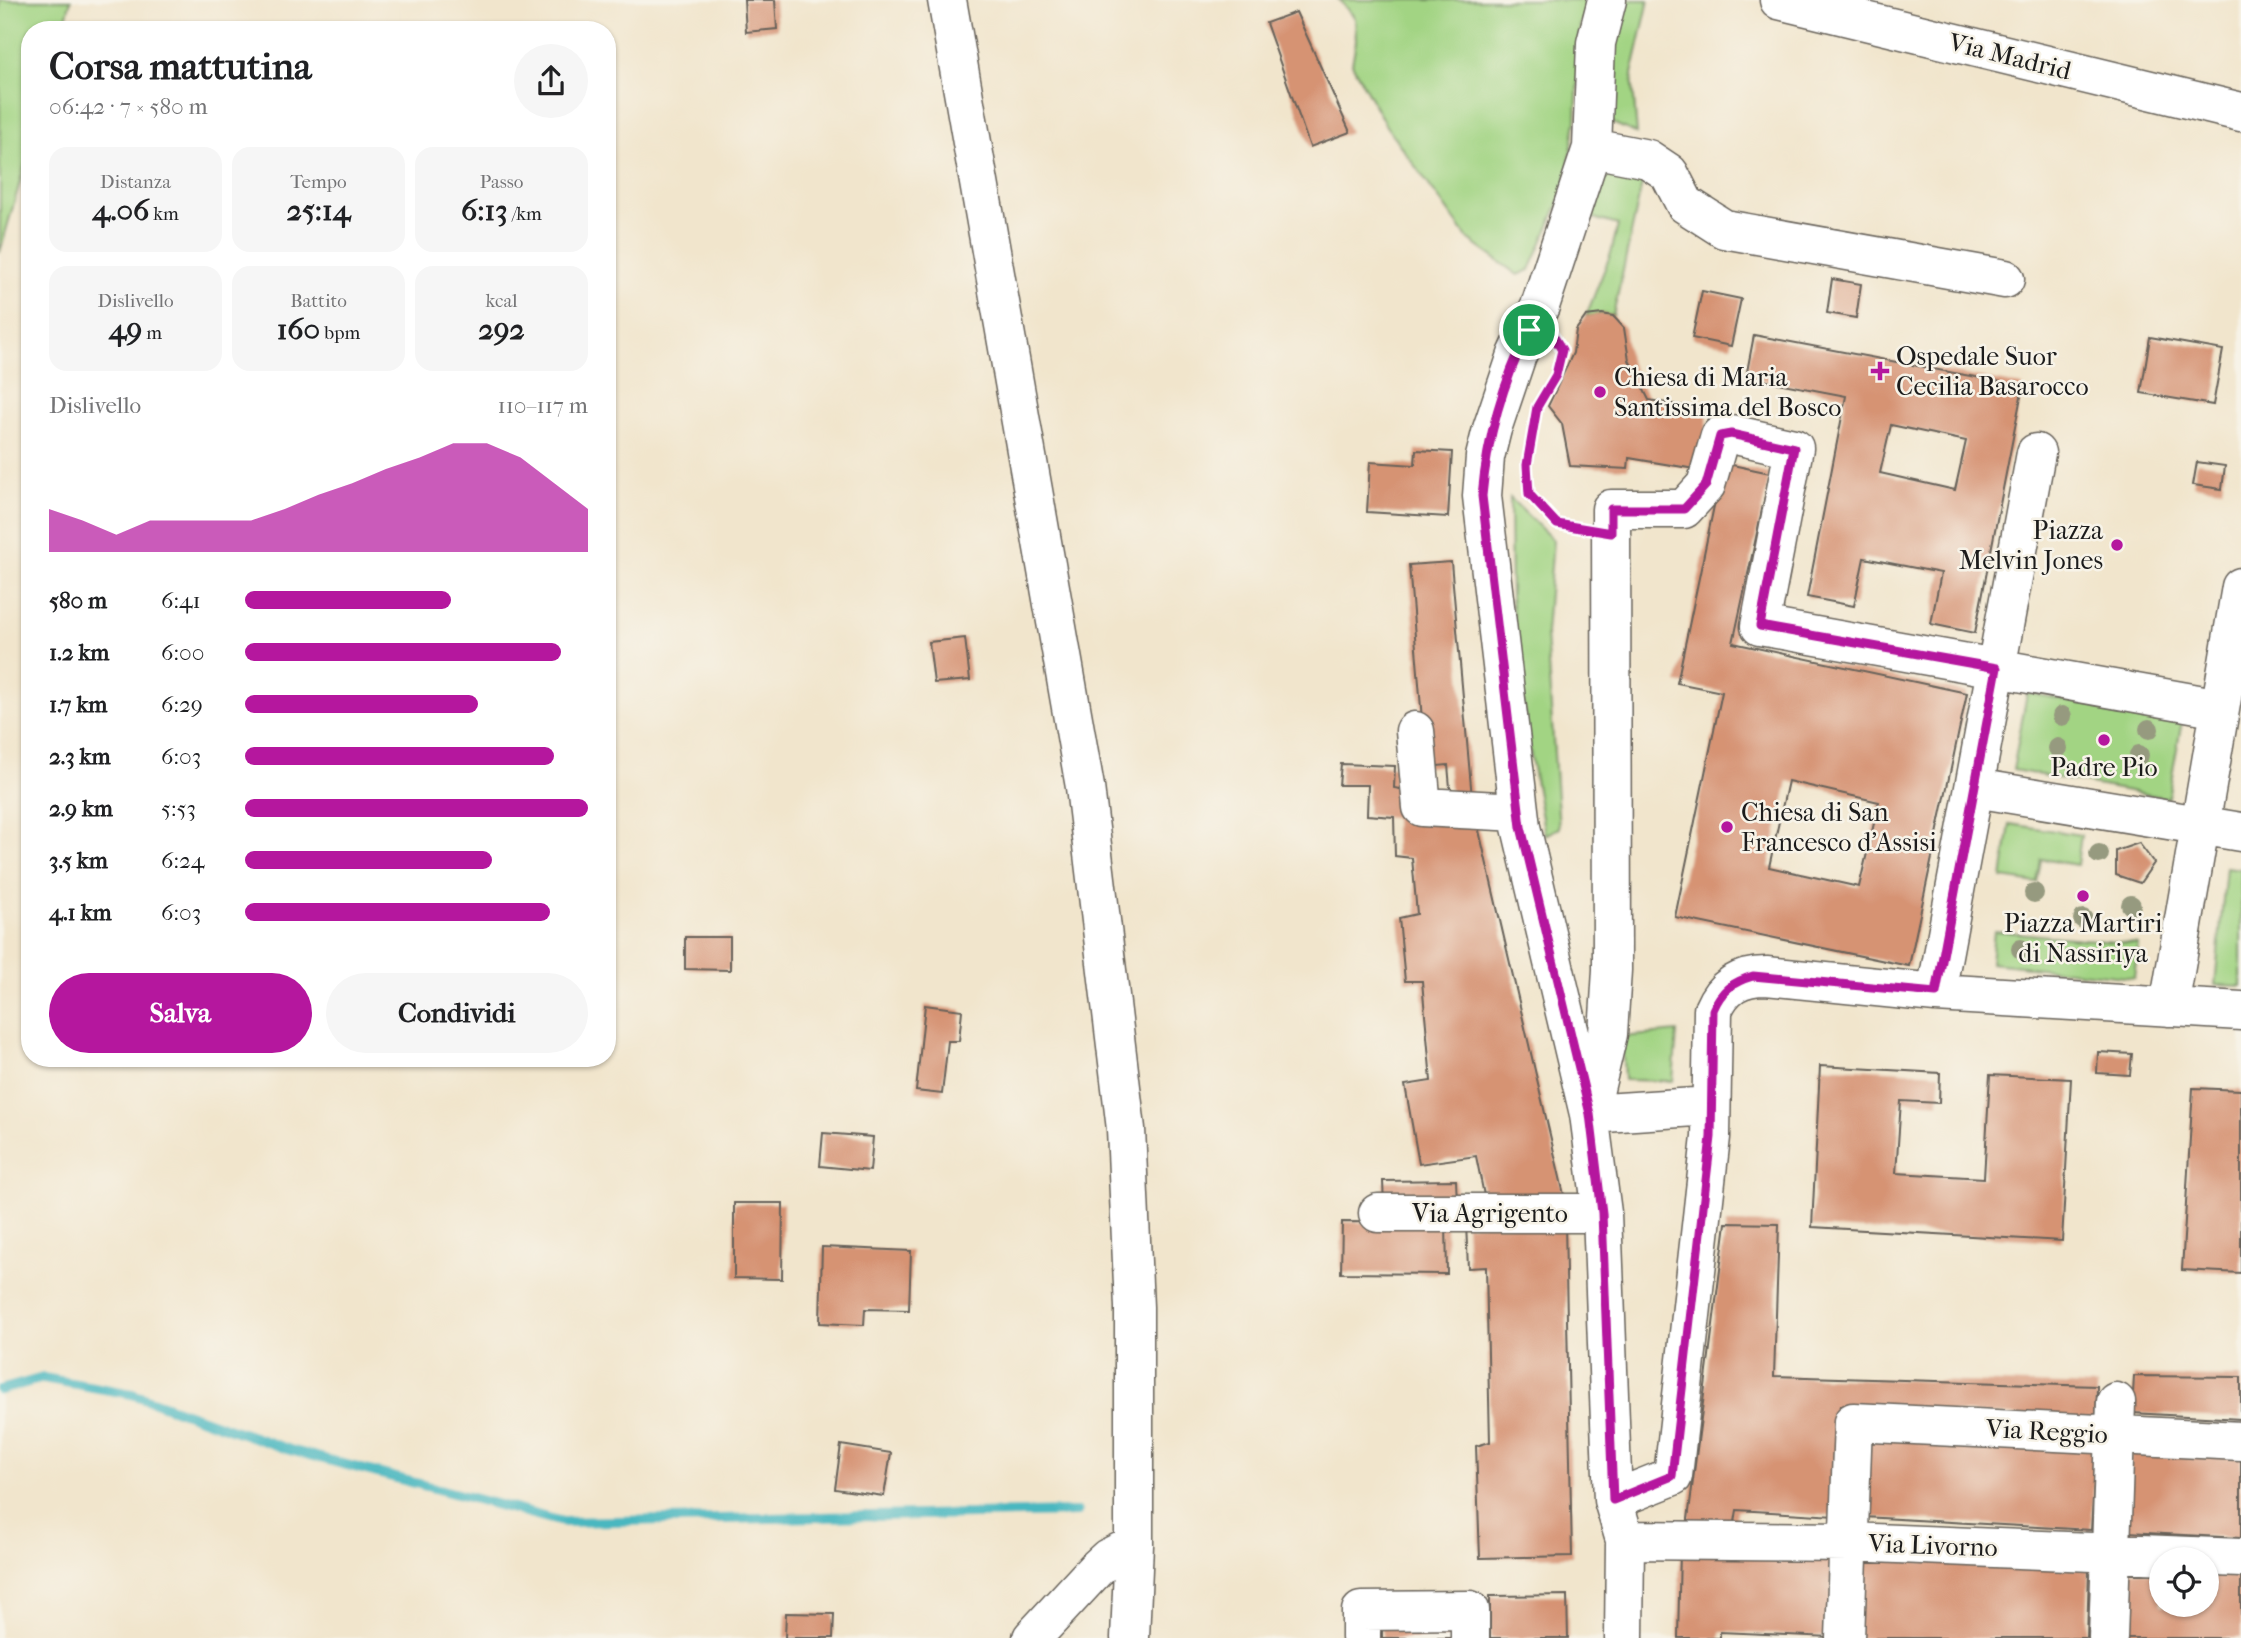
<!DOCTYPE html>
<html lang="it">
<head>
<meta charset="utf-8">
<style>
	body { margin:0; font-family:"IM FELL French Canon",serif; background:#f6f6f6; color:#202124; height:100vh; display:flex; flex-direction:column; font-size:26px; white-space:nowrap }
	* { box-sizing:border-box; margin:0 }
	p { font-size:23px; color:#757577 }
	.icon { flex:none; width:38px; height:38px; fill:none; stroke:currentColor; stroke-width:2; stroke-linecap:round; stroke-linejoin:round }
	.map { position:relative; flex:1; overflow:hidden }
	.details { position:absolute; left:21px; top:21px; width:595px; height:1046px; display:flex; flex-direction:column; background:#fff; border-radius:28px; box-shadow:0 2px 5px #0004 }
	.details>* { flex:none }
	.buttons { position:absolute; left:2149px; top:1547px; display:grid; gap:14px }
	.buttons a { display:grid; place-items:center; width:70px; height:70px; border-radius:50%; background:#fff; box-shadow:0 2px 5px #0004; font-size:35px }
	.pin { position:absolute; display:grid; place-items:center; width:60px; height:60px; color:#fff; margin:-30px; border:4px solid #fff; border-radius:50%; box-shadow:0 2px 7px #0007 }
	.round { display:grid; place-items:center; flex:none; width:74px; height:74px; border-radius:37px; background:#f6f6f6 }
	.summary { display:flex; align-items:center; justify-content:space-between; height:119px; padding:0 28px }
	h1 { font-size:38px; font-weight:800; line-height:52px }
	.metrics { display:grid; grid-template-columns:repeat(3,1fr); gap:10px; height:119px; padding:7px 28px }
	.metrics div { display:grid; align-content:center; border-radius:18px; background:#f6f6f6; text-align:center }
	.metrics b { font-size:30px; font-weight:800 }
	.metrics small { font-size:19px; font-weight:400 }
	.metrics p { font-size:19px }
	.chart { height:196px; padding:14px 28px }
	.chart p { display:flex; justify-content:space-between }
	.chart svg { width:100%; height:126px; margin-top:7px; fill:#b5179e; opacity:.7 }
	.button { display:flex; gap:14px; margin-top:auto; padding:14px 28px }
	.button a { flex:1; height:80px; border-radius:42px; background:#b5179e; color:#fff; font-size:28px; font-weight:800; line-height:80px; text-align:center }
	.button a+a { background:#f6f6f6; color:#202124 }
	ul { padding:0 28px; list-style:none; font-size:23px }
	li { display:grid; grid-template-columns:112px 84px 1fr; align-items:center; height:52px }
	li i { height:18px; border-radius:9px; background:#b5179e }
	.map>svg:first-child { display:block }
</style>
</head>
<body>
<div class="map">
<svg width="2241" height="1638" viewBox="0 0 2241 1638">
	<rect width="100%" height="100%" fill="#f7f3e8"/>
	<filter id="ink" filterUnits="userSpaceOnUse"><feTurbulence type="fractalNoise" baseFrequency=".0143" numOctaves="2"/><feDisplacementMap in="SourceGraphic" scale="14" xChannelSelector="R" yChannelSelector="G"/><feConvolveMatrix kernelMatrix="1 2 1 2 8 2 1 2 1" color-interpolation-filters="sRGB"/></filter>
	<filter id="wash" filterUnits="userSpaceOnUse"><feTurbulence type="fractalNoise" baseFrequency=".00686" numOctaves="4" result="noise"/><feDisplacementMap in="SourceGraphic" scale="28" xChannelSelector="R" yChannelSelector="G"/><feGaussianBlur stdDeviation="1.57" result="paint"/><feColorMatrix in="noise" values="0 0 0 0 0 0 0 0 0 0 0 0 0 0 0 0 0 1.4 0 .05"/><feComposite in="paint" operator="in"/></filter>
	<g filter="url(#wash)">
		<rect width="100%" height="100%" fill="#f1e5cc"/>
		<!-- green -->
		<path fill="#a2d483" stroke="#5f7850" stroke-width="2" d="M 0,0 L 71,0 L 63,30 L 30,30 L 30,147 L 0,252 Z
			M 1339,0 L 1591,0 L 1580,25 L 1576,122 L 1564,191 L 1530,270 L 1518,275 L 1469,240 L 1386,126 L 1352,64 L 1356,41 L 1355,18 Z
			M 1620,0 L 1649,0 L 1632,74 L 1637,134 L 1608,121 L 1606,48 Z
			M 1608,167 L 1624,167 L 1643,179 L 1613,316 L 1602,314 L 1586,316 L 1611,253 L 1618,225 L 1586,216 L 1595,176 Z
			M 1510,498 L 1553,540 L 1546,633 L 1559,828 L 1545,835 L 1527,734 L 1511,598 Z
			M 2027,693 L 2182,721 L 2168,798 L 2013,770 Z
			M 2010,824 L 2081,835 L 2077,865 L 2041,859 L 2037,883 L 2002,878 Z
			M 2226,867 L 2241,869 L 2241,986 L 2215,985 Z
			M 1994,931 L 2138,944 L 2134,978 L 1991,963 Z
			M 1677,1032 L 1673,1081 L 1624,1080 L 1622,1037 Z"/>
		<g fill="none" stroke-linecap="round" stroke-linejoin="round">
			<!-- stream -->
			<path stroke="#48b7c0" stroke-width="10" d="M 0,1390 L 43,1378 L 132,1394 L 290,1450 L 563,1522 L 1077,1512"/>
		</g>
		<g id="blocks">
			<!-- building -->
			<path fill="#d69373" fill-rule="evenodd" d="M 744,0 L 775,0 L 777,29 L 746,32 Z
				M 1296,12 L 1350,132 L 1310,147 L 1266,23 Z
				M 1832,279 L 1861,284 L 1856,318 L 1827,313 Z
				M 1702,291 L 1741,299 L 1731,346 L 1692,338 Z
				M 1602,314 L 1613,316 L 1624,328 L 1629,360 L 1649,400 L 1709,410 L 1701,470 L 1629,458 L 1628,469 L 1570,466 L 1562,424 L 1548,406 L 1573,353 L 1576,330 L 1586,316 Z
				M 1754,335 L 2023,386 L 1975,633 L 1931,624 L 1941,573 L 1864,558 L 1854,606 L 1807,597 L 1846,396 L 1746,377 ZM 1891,425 L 1966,441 L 1955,490 L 1880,473 Z
				M 2150,337 L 2223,350 L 2213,405 L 2141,393 Z
				M 1416,450 L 1452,452 L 1448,517 L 1367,512 L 1370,462 L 1415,465 Z
				M 2197,462 L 2225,466 L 2222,489 L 2193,485 Z
				M 1723,463 L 1770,473 L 1733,643 L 1967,693 L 1909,966 L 1675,917 L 1722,692 L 1677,683 ZM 1788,781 L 1879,802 L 1859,887 L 1769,867 Z
				M 1451,562 L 1472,798 L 1451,799 L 1448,765 L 1426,767 L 1409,565 Z
				M 965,638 L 970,680 L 934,683 L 929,642 Z
				M 1341,764 L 1395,766 L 1394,788 L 1411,791 L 1477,822 L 1565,1199 L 1486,1205 L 1476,1156 L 1419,1164 L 1405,1085 L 1431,1081 L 1422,981 L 1405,981 L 1399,918 L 1417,914 L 1412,858 L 1395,856 L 1394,817 L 1367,815 L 1368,785 L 1339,785 Z
				M 2139,843 L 2154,863 L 2140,883 L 2116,875 L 2116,851 Z
				M 685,937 L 730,937 L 730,970 L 685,969 Z
				M 925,1005 L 962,1010 L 959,1041 L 948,1041 L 942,1094 L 916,1091 Z
				M 2098,1052 L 2132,1054 L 2130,1075 L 2097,1073 Z
				M 1820,1066 L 1940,1073 L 1939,1103 L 1901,1101 L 1896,1173 L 1984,1178 L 1990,1075 L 2071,1079 L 2062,1241 L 1812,1227 Z
				M 2193,1088 L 2241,1090 L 2241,1273 L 2182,1270 Z
				M 823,1133 L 873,1137 L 870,1171 L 820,1166 Z
				M 1456,1180 L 1457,1204 L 1384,1205 L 1383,1181 Z
				M 734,1203 L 783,1203 L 782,1279 L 734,1278 Z
				M 1342,1222 L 1446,1223 L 1447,1274 L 1341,1273 Z
				M 1726,1223 L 1779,1224 L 1774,1376 L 2097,1386 L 2096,1420 L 1841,1406 L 1835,1516 L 1737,1510 L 1734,1528 L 1687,1527 Z
				M 1466,1224 L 1565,1225 L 1572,1556 L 1480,1558 L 1476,1446 L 1490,1442 L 1486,1267 L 1468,1268 Z
				M 822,1247 L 911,1251 L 909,1310 L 865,1309 L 864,1325 L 820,1323 Z
				M 2134,1376 L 2241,1377 L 2241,1419 L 2132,1413 Z
				M 1869,1437 L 2096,1449 L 2091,1530 L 1864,1517 Z
				M 841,1445 L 891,1453 L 884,1496 L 835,1489 Z
				M 2131,1451 L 2241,1457 L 2241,1538 L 2127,1532 Z
				M 1680,1551 L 1833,1558 L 1831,1637 L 1720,1632 L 1720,1638 L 1678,1638 Z
				M 1860,1559 L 2089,1569 L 2087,1638 L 1858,1638 Z
				M 2129,1571 L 2161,1573 L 2161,1605 L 2207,1605 L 2207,1575 L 2241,1576 L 2241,1638 L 2127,1638 Z
				M 1567,1595 L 1568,1638 L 1490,1638 L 1490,1596 Z
				M 786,1613 L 834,1614 L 833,1638 L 785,1638 Z
				M 1455,1623 L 1455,1638 L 1382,1638 L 1382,1624 Z"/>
		</g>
	</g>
	<g filter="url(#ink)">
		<use href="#blocks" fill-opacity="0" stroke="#67625a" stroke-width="2"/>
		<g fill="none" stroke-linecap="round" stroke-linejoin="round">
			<defs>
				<path id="minor" d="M 947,0 L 1085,787 L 1126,1129 L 1134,1307 L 1134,1545 L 1130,1638
					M 1607,0 L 1596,43 L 1592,148 L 1540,306 L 1517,355 L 1492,429 L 1485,457 L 1482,496 L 1521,827 L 1589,1114 L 1602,1213 L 1613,1500 L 1625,1540 L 1624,1638
					M 1779,0 L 2241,112
					M 1592,148 L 1648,159 L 1669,173 L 1685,204 L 1724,229 L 2005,279
					M 1415,731 L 1422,807 L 1519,812
					M 1975,788 L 2241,832
					M 1936,993 L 2036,453
					M 2169,1007 L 2241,587
					M 1710,1106 L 1589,1114 L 1608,1034 L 1612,970 L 1611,509 L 1684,509 L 1706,485 L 1720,436 L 1731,434 L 1794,448 L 1760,626 L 2220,708
					M 1378,1213 L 1602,1213
					M 1613,1500 L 1673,1476 L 1711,1137 L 1713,1010 C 1723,986 1740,976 1766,976 L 1936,993 L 2241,1011
					M 1625,1540 L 1849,1542 L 2241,1558
					M 1032,1638 L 1096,1569 L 1108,1558 L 1134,1545
					M 1361,1638 L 1361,1611 L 1470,1610 L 1470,1638
					M 1845,1638 L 1853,1422 L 2241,1441
					M 2108,1638 L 2116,1402"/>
			</defs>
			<!-- minor casing -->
			<use href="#minor" stroke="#67625a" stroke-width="41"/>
			<!-- path -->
			<path stroke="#67625a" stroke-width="4.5" stroke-dasharray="5 5" stroke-linecap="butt" d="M 1550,385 L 1562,358
				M 1528,456 L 1527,465 L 1529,494 L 1557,524 L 1573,527"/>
			<!-- minor -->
			<use href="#minor" stroke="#fff" stroke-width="38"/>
		</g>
		<!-- trees -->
		<g fill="#969a7f">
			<circle cx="2062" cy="716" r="10"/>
			<circle cx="2149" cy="729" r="10"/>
			<circle cx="2058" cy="748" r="10"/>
			<circle cx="2139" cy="755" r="10"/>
			<circle cx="2099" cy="854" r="10"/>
			<circle cx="2034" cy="893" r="10"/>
			<circle cx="2131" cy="905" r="10"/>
			<circle cx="2083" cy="919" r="10"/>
			<circle cx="2021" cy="949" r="10"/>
		</g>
	</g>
	<g fill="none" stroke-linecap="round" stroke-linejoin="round" filter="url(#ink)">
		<defs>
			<path id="route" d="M 1529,330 L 1552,334 L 1562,350 L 1556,375 L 1537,407 L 1527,465 L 1529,494 L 1557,524 L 1611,533 L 1611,509 L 1684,509 L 1706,485 L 1720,436 L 1731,434 L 1794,448 L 1760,626 L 1997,668 L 1936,993 L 1753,976 C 1732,982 1721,991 1713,1010 L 1711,1137 L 1672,1476 L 1613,1500 L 1602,1213 L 1590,1114 L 1521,827 L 1482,496 C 1487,438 1503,382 1529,330 Z"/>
		</defs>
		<!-- route casing -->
		<use href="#route" stroke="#fff" stroke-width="14"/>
		<!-- route -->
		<use href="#route" stroke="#b5179e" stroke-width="9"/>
	</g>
	<!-- markers -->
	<g fill="#b5179e" stroke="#f7f3e8" stroke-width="2.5">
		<path d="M1876.5 360.5h7v7h7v7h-7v7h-7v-7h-7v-7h7z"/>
		<circle cx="1600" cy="392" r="7"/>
		<circle cx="2117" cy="545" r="7"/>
		<circle cx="2104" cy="740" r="7"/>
		<circle cx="1727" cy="827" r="7"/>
		<circle cx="2083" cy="896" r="7"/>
	</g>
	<g text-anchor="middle" stroke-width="5" stroke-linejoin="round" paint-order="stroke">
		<!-- street labels -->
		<g font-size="26" fill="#1c1c1c" stroke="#f7f3e8">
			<text transform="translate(2010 56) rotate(14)" y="9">Via Madrid</text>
			<text x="1490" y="1222">Via Agrigento</text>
			<text transform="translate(2047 1431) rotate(3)" y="9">Via Reggio</text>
			<text transform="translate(1933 1545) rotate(2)" y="9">Via Livorno</text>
		</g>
		<!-- poi labels -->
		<g font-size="26" fill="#1c1c1c" stroke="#f7f3e8" text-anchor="start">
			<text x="1896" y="365">Ospedale Suor<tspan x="1896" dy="30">Cecilia Basarocco</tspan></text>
			<text x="1614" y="386">Chiesa di Maria<tspan x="1614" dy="30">Santissima del Bosco</tspan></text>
			<text x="2103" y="539" text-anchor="end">Piazza<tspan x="2103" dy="30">Melvin Jones</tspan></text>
			<text x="2104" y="776" text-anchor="middle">Padre Pio</text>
			<text x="1741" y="821">Chiesa di San<tspan x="1741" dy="30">Francesco d'Assisi</tspan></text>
			<text x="2083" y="932" text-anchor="middle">Piazza Martiri<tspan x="2083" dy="30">di Nassiriya</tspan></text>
		</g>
	</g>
</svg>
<div class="buttons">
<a><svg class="icon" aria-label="locate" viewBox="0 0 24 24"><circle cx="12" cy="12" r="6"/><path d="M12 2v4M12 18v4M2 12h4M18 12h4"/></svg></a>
</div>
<div class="pin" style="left:1529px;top:330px;background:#1e9e55"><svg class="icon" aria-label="arrive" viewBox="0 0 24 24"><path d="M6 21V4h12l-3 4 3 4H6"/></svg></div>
<section class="details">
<div class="summary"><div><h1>Corsa mattutina</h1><p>06:42 · 7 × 580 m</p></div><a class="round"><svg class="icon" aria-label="share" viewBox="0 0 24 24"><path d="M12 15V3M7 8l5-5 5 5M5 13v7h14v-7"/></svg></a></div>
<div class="metrics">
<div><p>Distanza</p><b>4.06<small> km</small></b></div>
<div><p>Tempo</p><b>25:14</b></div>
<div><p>Passo</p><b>6:13<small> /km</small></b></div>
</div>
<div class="metrics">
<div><p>Dislivello</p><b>49<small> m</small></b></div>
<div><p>Battito</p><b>160<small> bpm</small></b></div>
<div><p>kcal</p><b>292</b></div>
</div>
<div class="chart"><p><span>Dislivello</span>110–117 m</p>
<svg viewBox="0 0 160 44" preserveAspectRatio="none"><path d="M0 44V29L10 33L20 38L30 33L40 33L50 33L60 33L70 29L80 24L90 20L100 15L110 11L120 6L130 6L140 11L150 20L160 29V44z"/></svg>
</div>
<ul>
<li><b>580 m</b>6:41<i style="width:60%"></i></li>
<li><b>1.2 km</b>6:00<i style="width:92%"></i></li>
<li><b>1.7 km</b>6:29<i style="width:68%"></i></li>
<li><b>2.3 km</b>6:03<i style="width:90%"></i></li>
<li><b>2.9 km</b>5:53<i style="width:100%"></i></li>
<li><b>3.5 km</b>6:24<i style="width:72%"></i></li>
<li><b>4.1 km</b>6:03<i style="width:89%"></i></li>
</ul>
<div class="button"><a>Salva</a><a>Condividi</a></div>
</section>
</div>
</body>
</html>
